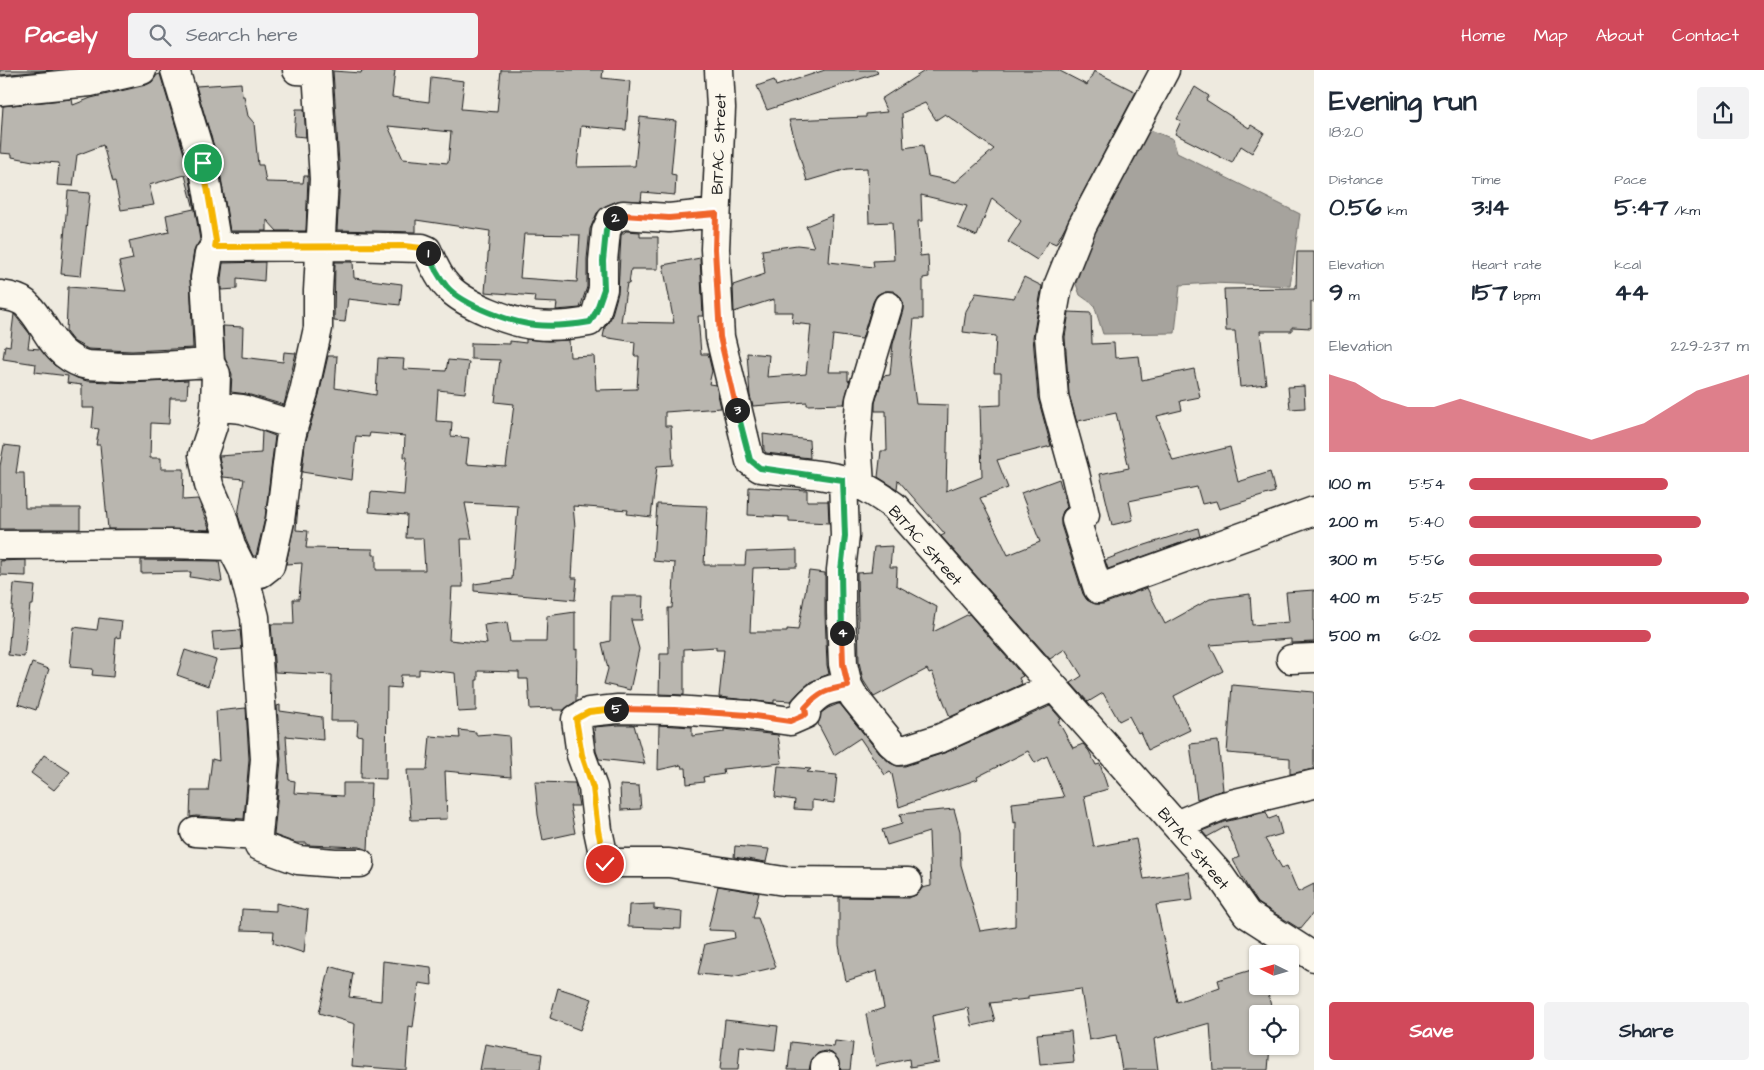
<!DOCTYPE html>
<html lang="en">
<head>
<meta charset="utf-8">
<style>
	body { margin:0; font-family:"Architects Daughter",sans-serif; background:#f2f2f3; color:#1f2937; height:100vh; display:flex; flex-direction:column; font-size:19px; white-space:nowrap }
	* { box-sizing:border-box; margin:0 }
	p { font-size:16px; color:#747a83 }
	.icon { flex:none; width:28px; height:28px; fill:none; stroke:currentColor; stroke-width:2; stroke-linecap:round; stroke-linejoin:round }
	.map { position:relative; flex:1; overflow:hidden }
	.panel { display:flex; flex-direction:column; background:#fff; width:450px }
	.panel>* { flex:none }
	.needle { width:32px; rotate:275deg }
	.fabs { position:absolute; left:1249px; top:875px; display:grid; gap:10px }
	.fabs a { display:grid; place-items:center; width:50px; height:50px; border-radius:5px; background:#fff; box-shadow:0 1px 4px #0004; font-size:25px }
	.pin { position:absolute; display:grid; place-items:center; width:42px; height:42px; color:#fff; margin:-21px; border:2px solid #fff; border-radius:50%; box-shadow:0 1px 5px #0007 }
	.km { position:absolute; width:25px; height:25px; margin:-12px; border-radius:50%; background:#222; color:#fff; font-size:14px; line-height:25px; text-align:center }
	.round { display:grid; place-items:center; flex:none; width:52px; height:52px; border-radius:5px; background:#f2f2f3 }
	.overview { display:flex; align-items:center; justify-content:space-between; height:85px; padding:0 15px }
	h1 { font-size:28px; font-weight:800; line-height:38px }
	.metrics { display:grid; grid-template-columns:repeat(3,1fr); gap:8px; height:85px; padding:5px 15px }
	.metrics div { display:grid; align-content:center }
	.metrics b { font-size:25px; font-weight:800 }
	.metrics small { font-size:14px; font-weight:400 }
	.metrics p { font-size:14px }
	.chart { height:140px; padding:10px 15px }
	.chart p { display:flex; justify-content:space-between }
	.chart svg { width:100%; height:90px; margin-top:5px; fill:#d1495b; opacity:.7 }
	.action { display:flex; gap:10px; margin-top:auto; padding:10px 15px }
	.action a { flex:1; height:58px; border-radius:5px; background:#d1495b; color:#fff; font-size:20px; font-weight:800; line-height:58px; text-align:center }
	.action a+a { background:#f2f2f3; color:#1f2937 }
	ul { padding:0 15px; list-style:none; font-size:16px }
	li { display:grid; grid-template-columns:80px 60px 1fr; align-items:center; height:38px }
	li i { height:12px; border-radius:6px; background:#d1495b }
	header { display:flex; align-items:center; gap:30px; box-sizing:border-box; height:70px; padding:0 25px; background:#d1495b; color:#fff }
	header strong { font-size:24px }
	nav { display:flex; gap:28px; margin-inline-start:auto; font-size:18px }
	.search { width:350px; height:45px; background:#f2f2f3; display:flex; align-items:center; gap:12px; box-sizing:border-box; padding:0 18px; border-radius:5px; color:#747a83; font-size:19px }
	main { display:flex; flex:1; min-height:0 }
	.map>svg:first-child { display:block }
</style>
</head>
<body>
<header>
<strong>Pacely</strong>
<div class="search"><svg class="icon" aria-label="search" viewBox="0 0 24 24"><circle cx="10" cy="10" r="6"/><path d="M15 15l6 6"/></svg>Search here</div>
<nav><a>Home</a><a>Map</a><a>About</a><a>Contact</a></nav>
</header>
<main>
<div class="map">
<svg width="1314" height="1000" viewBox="0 0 1314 1000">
	<rect width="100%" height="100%" fill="#eeeadf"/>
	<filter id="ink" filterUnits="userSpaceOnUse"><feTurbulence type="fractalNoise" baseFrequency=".02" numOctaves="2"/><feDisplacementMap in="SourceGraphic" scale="10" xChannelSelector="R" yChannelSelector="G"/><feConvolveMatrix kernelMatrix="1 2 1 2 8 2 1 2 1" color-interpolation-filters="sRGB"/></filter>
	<g filter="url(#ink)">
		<!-- water -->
		<path fill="#a6a39d" stroke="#6f6d69" d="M 1143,57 L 1173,69 L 1177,83 L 1300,144 L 1290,216 L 1212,213 L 1180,215 L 1175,263 L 1103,264 L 1094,235 L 1080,225 L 1076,214 L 1084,189 L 1085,176 Z"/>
		<!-- building -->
		<path fill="#b9b6af" stroke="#1c1c1c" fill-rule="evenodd" d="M 0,0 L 53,0 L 0,5 Z
			M 362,0 L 395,0 L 392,27 L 429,32 L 431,7 L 464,11 L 461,39 L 497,42 L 501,0 L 603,0 L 602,8 L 630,11 L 626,60 L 581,56 L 577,97 L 635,96 L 640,47 L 676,51 L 671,104 L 676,105 L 675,125 L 642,122 L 641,131 L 617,131 L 605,136 L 597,143 L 590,159 L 587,189 L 587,217 L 580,238 L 556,240 L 557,233 L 534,232 L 535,226 L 485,222 L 490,161 L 416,150 L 416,162 L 337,160 L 340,108 L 333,1 L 361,3 ZM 388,56 L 451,62 L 448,93 L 403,89 ZM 524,164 L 580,165 L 577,212 L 520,208 Z
			M 825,0 L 877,0 L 878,3 L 767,40 L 757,16 L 774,10 L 776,16 Z
			M 926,0 L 1058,0 L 1087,15 L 1094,1 L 1136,22 L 1056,174 L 1049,171 L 1037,190 L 1008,172 L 1021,151 L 992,128 L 977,166 L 958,158 L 967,136 L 921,125 L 922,151 L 918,151 L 920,186 L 928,185 L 929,207 L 923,208 L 923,249 L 914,249 L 910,290 L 916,334 L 948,335 L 946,421 L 982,407 L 980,336 L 1001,335 L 1001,303 L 994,303 L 996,266 L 963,262 L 966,241 L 976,223 L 1014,228 L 1024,207 L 1042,216 L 1033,267 L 1038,328 L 1051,376 L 997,390 L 1008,418 L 980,428 L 1008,485 L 1040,472 L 1021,423 L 1059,409 L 1067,437 L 1063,441 L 1061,447 L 1061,455 L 1083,524 L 1087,530 L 1095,534 L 1103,534 L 1147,518 L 1165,554 L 1210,529 L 1250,524 L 1252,555 L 1289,552 L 1286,522 L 1314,520 L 1314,572 L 1291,573 L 1291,569 L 1210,575 L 1223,601 L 1174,626 L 1190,660 L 1148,680 L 1140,662 L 1138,663 L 1129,646 L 1119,651 L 1103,623 L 1088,632 L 1071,613 L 1082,606 L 1065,579 L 1050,589 L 941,466 L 945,464 L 898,410 L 897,419 L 878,407 L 881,381 L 887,381 L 886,341 L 875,341 L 875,333 L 883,306 L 890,305 L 893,274 L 903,240 L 903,232 L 899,225 L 893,221 L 885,221 L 877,225 L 873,232 L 862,269 L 833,265 L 829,302 L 848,302 L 848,311 L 850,310 L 844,334 L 807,335 L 807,332 L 753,336 L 750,326 L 747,283 L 769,285 L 767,307 L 806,304 L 811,255 L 792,253 L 793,242 L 774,242 L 774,229 L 734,242 L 733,215 L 765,204 L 762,180 L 797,175 L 814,177 L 806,156 L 833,145 L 829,192 L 874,197 L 873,191 L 894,190 L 892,152 L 869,153 L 867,98 L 847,99 L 807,111 L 789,50 L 866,47 L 866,44 L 887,42 L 881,29 ZM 925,33 L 936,50 L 945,44 L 994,79 L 956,112 L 928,106 L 923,75 L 904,78 L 902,43 Z
			M 160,4 L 188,97 L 200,170 L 194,181 L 190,206 L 193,278 L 132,281 L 88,279 L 73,271 L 66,262 L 68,217 L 126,221 L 119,192 L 133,189 L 129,171 L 169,162 L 166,145 L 194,139 L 185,105 L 149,115 L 154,135 L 121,140 L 115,111 L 113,112 L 103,75 L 77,85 L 73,116 L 57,115 L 59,93 L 33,91 L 12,87 L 12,84 L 0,83 L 3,36 L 72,29 L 73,35 L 91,28 L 146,15 L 152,12 L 157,5 Z
			M 241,13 L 242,26 L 244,26 L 248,46 L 254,53 L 258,95 L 263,95 L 266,112 L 303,113 L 304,106 L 308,106 L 306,161 L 277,161 L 267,150 L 267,161 L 230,161 L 218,90 L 196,16 Z
			M 1195,17 L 1209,26 L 1206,30 L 1249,58 L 1251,55 L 1264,63 L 1252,83 L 1241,76 L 1232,93 L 1175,64 L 1181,51 L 1177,49 Z
			M 296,39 L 304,39 L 306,67 L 294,66 Z
			M 68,121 L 90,123 L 81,206 L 61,204 Z
			M 626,161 L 640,162 L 640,167 L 658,167 L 658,199 L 631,199 L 629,214 L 627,213 L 621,252 L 674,253 L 663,195 L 700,188 L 703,246 L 698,246 L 701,284 L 708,284 L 712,301 L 709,314 L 716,315 L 721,338 L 665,342 L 665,356 L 671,356 L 673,395 L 657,396 L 651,447 L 627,444 L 628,440 L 573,436 L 575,457 L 572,508 L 577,508 L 575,530 L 474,521 L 474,514 L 512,509 L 518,436 L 465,433 L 472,469 L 461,469 L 463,517 L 452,517 L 449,570 L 487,574 L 484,555 L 507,552 L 510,572 L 546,572 L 547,546 L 575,542 L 575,580 L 577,579 L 576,631 L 564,640 L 553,640 L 553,638 L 530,639 L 528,609 L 519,609 L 519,602 L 478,601 L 478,610 L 476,610 L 476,641 L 458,642 L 455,603 L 419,599 L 419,605 L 401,605 L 400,618 L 387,617 L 386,709 L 361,708 L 362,666 L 357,665 L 358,651 L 331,651 L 332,605 L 275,602 L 271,554 L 294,554 L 293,529 L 299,529 L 302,493 L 286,494 L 298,436 L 296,460 L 308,461 L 306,478 L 373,479 L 373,485 L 376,485 L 376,500 L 425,500 L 423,468 L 406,468 L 407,445 L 369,442 L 371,422 L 404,425 L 407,387 L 404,387 L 405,366 L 370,363 L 369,367 L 356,366 L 352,410 L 302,402 L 305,374 L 319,325 L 328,286 L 337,286 L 335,318 L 376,325 L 378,288 L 404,289 L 403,299 L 446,301 L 448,290 L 469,292 L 465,323 L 438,320 L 436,351 L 452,352 L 451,366 L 469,368 L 466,394 L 506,397 L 514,334 L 495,332 L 500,290 L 471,289 L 471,273 L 510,274 L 510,271 L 526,273 L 526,269 L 548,271 L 569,270 L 570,287 L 594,286 L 596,320 L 637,319 L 639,286 L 634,286 L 635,272 L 603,267 L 605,257 L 611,248 L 618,223 L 621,165 Z
			M 1297,182 L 1314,182 L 1314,232 L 1311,232 L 1311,258 L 1292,257 L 1292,261 L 1260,261 L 1266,314 L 1240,317 L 1235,261 L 1226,261 L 1224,219 L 1296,218 Z
			M 265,192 L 264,211 L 237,208 L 237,219 L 221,220 L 221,209 L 223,193 Z
			M 335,192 L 353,192 L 354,208 L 402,214 L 400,235 L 348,229 L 345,252 L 334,251 Z
			M 1069,242 L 1091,243 L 1092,274 L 1114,273 L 1115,288 L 1139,286 L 1142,310 L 1194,299 L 1200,327 L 1180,331 L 1182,340 L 1157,346 L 1173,391 L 1230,377 L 1238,412 L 1270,402 L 1275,422 L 1219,439 L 1216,431 L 1202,434 L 1197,417 L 1129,431 L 1133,450 L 1112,455 L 1100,404 L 1129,398 L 1116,343 L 1078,351 L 1077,353 L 1069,324 L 1065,267 Z
			M 14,244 L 30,264 L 28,278 L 40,279 L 54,295 L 77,308 L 87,311 L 131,313 L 188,310 L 187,328 L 170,328 L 169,354 L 151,353 L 150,388 L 161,388 L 161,399 L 184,399 L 183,430 L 198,429 L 210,460 L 108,459 L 100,375 L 96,375 L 99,359 L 92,358 L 94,338 L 82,338 L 82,315 L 67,313 L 68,306 L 35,302 L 36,294 L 3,289 L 5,275 L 10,276 Z
			M 223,256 L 243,257 L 242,287 L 283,292 L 284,282 L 296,283 L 284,335 L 247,324 L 231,322 L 232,304 L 225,289 Z
			M 1304,316 L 1305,338 L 1290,339 L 1288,317 Z
			M 262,361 L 275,366 L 265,448 L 256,486 L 253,486 L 246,470 L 238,445 L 244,409 L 223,407 L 219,386 L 261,383 Z
			M 763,364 L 809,370 L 810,388 L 766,383 L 764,380 Z
			M 4,375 L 20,377 L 16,403 L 24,403 L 25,438 L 80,438 L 80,459 L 0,459 L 0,396 Z
			M 749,417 L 807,420 L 807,431 L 828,431 L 829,453 L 789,451 L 789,447 L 748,445 Z
			M 657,434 L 707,436 L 704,495 L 745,495 L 746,482 L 797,480 L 797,497 L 753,498 L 750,562 L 787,562 L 787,559 L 798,560 L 809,501 L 825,503 L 825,544 L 827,595 L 829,604 L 810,612 L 799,622 L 791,631 L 774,630 L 774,633 L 719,627 L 724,580 L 716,580 L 716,577 L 684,579 L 684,625 L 659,624 L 660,584 L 669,584 L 668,538 L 672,538 L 675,493 L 653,491 Z
			M 1198,458 L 1200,466 L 1108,499 L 1105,490 L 1139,477 Z
			M 892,476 L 890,497 L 897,497 L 896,515 L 937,537 L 933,562 L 969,544 L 1023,606 L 1019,608 L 1022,614 L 950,647 L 932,602 L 929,603 L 927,599 L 874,627 L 863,610 L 859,592 L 857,503 L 871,502 L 874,477 Z
			M 26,490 L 26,506 L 0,505 L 0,491 Z
			M 141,490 L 219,491 L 222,512 L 190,507 L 191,502 L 141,503 Z
			M 14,514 L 35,516 L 33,535 L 30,535 L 24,587 L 8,585 Z
			M 611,526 L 643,526 L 642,550 L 631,550 L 639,579 L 630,620 L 604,614 L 608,599 L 602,573 L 610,571 Z
			M 99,548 L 122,551 L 120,568 L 116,567 L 113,607 L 92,605 L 93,599 L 70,597 L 74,557 L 97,560 Z
			M 240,560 L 242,579 L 214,581 L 212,562 Z
			M 185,580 L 216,590 L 208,616 L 177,605 Z
			M 32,593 L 49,599 L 36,640 L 18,634 Z
			M 1232,615 L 1314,622 L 1314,699 L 1290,704 L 1290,688 L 1227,683 Z
			M 838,634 L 840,634 L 879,683 L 890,693 L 897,696 L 905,696 L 947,682 L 1050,636 L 1061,649 L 1058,651 L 1073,678 L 1083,674 L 1089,681 L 1096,695 L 1100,694 L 1108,719 L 1084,726 L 1094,777 L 1136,769 L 1144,809 L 1189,802 L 1193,830 L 1156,835 L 1177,932 L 1220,917 L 1218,910 L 1258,898 L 1258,916 L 1266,916 L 1273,944 L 1258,944 L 1258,976 L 1270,976 L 1268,1000 L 1213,1000 L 1210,953 L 1154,969 L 1158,1000 L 1122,1000 L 1116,965 L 1089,970 L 1081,919 L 1028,926 L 1028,929 L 990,933 L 995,951 L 972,956 L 968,938 L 932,946 L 939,992 L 910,997 L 909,989 L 876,996 L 866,944 L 884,938 L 877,901 L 846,911 L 839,875 L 839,827 L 908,828 L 916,825 L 922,818 L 931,816 L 929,762 L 887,775 L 882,760 L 902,754 L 900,744 L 954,739 L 960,761 L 961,795 L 980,861 L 1015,856 L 1016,752 L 1014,753 L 1012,733 L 1064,727 L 1047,686 L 1035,693 L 1028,681 L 977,707 L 978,709 L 899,737 L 892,704 L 890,702 L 885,705 L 860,668 L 834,685 L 818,654 L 821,643 L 828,638 Z
			M 280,635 L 280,641 L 322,647 L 323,670 L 286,666 L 289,710 L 295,711 L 294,723 L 343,726 L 343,713 L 371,713 L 368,780 L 360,777 L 307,775 L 307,773 L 296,773 L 274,765 L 281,690 L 277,636 Z
			M 246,638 L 249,689 L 244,749 L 196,746 L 190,747 L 191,721 L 208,721 L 212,689 L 219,691 L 216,641 Z
			M 619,655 L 634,655 L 645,694 L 599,689 L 596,681 L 594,657 Z
			M 659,655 L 692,657 L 692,666 L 724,662 L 724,659 L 778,665 L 782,693 L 723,699 L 724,704 L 703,707 L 704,712 L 687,714 L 686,698 L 682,698 L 681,695 L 658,700 Z
			M 459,660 L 476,662 L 476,665 L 490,664 L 509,666 L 511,707 L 445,701 L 447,749 L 411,750 L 407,700 L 427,700 L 430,666 L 460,668 Z
			M 1218,671 L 1223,720 L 1197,729 L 1190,674 Z
			M 44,685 L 70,702 L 54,720 L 31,703 Z
			M 778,696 L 811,699 L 807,702 L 837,705 L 834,733 L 812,730 L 812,740 L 794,739 L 795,730 L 775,727 Z
			M 535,712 L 575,713 L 579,736 L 570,736 L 575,763 L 543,770 L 538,745 Z
			M 620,715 L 639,716 L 641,739 L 621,740 Z
			M 1266,742 L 1269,749 L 1277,746 L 1282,764 L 1265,769 L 1282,798 L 1287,796 L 1298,822 L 1314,814 L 1314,842 L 1300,859 L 1258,833 L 1248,818 L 1233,790 L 1239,787 L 1227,756 L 1207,767 L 1202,761 L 1224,752 Z
			M 735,776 L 769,779 L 766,792 L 734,787 Z
			M 718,816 L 759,823 L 753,848 L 758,848 L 776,897 L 733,907 L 698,904 L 705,874 L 735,868 L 734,861 L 708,860 Z
			M 276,833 L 308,840 L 304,883 L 273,873 L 274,861 L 241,860 L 242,839 L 276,841 Z
			M 654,834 L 654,839 L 682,842 L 681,859 L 628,857 L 629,835 Z
			M 383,891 L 431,897 L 432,915 L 419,913 L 413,957 L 409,956 L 406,1000 L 352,996 L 355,954 L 319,943 L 330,896 L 353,903 L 349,927 L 381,931 Z
			M 558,918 L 592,929 L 580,960 L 550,948 Z
			M 725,950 L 778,956 L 775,980 L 740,976 L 738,1000 L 720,1000 Z
			M 1071,961 L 1074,992 L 1040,995 L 1037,964 Z
			M 835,971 L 853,973 L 850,1000 L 841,1000 L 838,989 L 832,983 L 825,981 L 818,983 L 812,989 L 809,1000 L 788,1000 L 791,972 L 834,977 Z
			M 485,974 L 542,984 L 540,1000 L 480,1000 Z"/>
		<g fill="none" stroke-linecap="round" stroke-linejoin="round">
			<defs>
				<path id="minor" d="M 175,0 L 203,93 L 216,171 L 215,177
					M 719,0 L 721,38 L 715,179 L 720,267 L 750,391 L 760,398 C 789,402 834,404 860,415 C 873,421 883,428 894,436 L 1219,804 L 1247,844 L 1314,887
					M 1165,0 L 1082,156 L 1058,216 L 1049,266 L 1054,327 L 1075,403 L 1085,445 L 1076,450 L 1098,519 L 1314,441
					M 0,21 L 90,12 L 142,0
					M 0,225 C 8,226 19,228 25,233 C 47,253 50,283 83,294 C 89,296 99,295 106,296 C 140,299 175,295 210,293
					M 215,335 L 213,355 L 203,385 L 209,415 L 222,445 L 231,476
					M 294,355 L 304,322 L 318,258 L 318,221 L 324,109 L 317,1 L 297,0
					M 843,410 L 845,466 L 841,500 L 841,543 L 843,594 L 848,616 L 854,627 L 891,673 L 900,681 L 941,668 L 1053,617
					M 860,415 L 857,370 L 860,330 L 888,236
					M 0,475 L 172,474 L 231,476 L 243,500 L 255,547 L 265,689 L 258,766 L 195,762
					M 243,500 L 261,503 L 270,496 L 280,451 L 290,371 L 294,355 L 242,339 L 222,337 L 215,335 L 216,304 L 210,293 L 205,208 L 209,184 L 215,177 L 344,176 L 422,178 L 427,180 C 432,192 439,208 448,217 C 465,235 511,253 535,255 C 553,257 572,255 589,252 L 596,243 L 603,219 L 603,191 L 606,161 L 611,150 L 623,145 L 669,148 L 716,143
					M 1291,589 L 1314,588
					M 848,616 C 826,620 820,621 805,638 L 806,644 L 790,651 L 749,645 L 674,640 L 618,639 L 589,642 L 576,649 L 581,685 L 593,718 L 598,760 L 605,793 L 669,793 L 784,811 L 908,812
					M 1176,755 L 1219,737 L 1314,714
					M 258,766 L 259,776 L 298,790 L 335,793 L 360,793
					M 825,1000 L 825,997"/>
			</defs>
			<!-- minor casing -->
			<use href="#minor" stroke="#1c1c1c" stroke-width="31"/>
			<!-- minor -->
			<use href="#minor" stroke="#fbf7ec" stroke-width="28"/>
		</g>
	</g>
	<g fill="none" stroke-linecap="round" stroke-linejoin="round" filter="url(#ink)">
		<defs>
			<path id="split-1" d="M 203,93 L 216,171 L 215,177 L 404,176 L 422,178 L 427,180 L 428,183"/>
			<path id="split-2" d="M 428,183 C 432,194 440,208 447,217 C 463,235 512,253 535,255 C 553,257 572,255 590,252 L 596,242 L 604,219 L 603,191 L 606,161 L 611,150 L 615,148"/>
			<path id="split-3" d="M 615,148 L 623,145 L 669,148 L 716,144 L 715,179 L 720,267 L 737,340"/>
			<path id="split-4" d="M 737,340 L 750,390 L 760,398 L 843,410 L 845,466 L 841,500 L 842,563"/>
			<path id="split-5" d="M 616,639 L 674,640 L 748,645 L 790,651 L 806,644 L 805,638 C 820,621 826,620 848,616 L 843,594 L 842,563"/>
			<path id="split-6" d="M 605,794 L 598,760 L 593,718 L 582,685 L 576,649 L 589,642 L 616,639"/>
		</defs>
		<!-- split-1 casing -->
		<use href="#split-1" stroke="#fff" stroke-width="10"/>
		<!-- split-2 casing -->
		<use href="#split-2" stroke="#fff" stroke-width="10"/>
		<!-- split-3 casing -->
		<use href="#split-3" stroke="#fff" stroke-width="10"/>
		<!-- split-4 casing -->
		<use href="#split-4" stroke="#fff" stroke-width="10"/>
		<!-- split-5 casing -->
		<use href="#split-5" stroke="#fff" stroke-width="10"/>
		<!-- split-6 casing -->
		<use href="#split-6" stroke="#fff" stroke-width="10"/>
		<!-- split-1 -->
		<use href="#split-1" stroke="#f5b400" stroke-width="6"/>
		<!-- split-2 -->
		<use href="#split-2" stroke="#22a559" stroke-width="6"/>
		<!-- split-3 -->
		<use href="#split-3" stroke="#f0652b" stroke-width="6"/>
		<!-- split-4 -->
		<use href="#split-4" stroke="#22a559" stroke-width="6"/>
		<!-- split-5 -->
		<use href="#split-5" stroke="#f0652b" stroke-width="6"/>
		<!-- split-6 -->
		<use href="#split-6" stroke="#f5b400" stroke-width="6"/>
	</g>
	<g text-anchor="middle" stroke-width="4.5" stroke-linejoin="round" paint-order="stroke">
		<!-- street labels -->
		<g font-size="16" fill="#1c1c1c" stroke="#fbf7ec">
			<text transform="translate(718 74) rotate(-88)" y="6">BITAC Street</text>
			<text transform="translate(926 475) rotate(48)" y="6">BITAC Street</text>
			<text transform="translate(1194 778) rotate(50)" y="6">BITAC Street</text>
		</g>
	</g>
</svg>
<div class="fabs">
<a><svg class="needle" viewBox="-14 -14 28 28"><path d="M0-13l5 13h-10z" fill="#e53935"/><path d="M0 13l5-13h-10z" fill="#747a83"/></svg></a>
<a><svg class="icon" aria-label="locate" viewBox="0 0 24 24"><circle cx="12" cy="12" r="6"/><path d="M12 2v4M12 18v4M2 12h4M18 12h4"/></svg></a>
</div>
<div class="pin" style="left:203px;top:93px;background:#1e9e55"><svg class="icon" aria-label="arrive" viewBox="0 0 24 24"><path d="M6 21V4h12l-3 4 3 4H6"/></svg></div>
<div class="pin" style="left:605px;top:794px;background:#d93025"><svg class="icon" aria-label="check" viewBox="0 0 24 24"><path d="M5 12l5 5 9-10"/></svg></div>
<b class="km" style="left:428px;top:183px">1</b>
<b class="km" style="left:615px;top:148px">2</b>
<b class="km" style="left:737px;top:340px">3</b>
<b class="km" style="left:842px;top:563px">4</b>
<b class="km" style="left:616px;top:639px">5</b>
</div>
<section class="panel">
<div class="overview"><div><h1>Evening run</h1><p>18:20</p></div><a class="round"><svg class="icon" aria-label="share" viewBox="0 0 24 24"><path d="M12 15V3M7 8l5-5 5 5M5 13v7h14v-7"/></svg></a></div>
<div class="metrics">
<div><p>Distance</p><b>0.56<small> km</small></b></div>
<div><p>Time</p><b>3:14</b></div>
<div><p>Pace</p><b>5:47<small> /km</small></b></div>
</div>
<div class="metrics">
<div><p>Elevation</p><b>9<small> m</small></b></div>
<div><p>Heart rate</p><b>157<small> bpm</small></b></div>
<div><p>kcal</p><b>44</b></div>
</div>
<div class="chart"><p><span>Elevation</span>229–237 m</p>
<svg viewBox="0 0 160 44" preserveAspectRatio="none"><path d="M0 44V6L10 10L20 18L30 22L40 22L50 18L60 22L70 26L80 30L90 34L100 38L110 34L120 30L130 22L140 14L150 10L160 6V44z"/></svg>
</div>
<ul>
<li><b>100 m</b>5:54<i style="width:71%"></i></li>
<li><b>200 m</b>5:40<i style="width:83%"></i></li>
<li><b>300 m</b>5:56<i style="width:69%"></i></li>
<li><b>400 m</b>5:25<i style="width:100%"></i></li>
<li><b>500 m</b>6:02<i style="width:65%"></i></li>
</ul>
<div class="action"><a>Save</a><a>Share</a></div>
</section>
</main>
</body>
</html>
